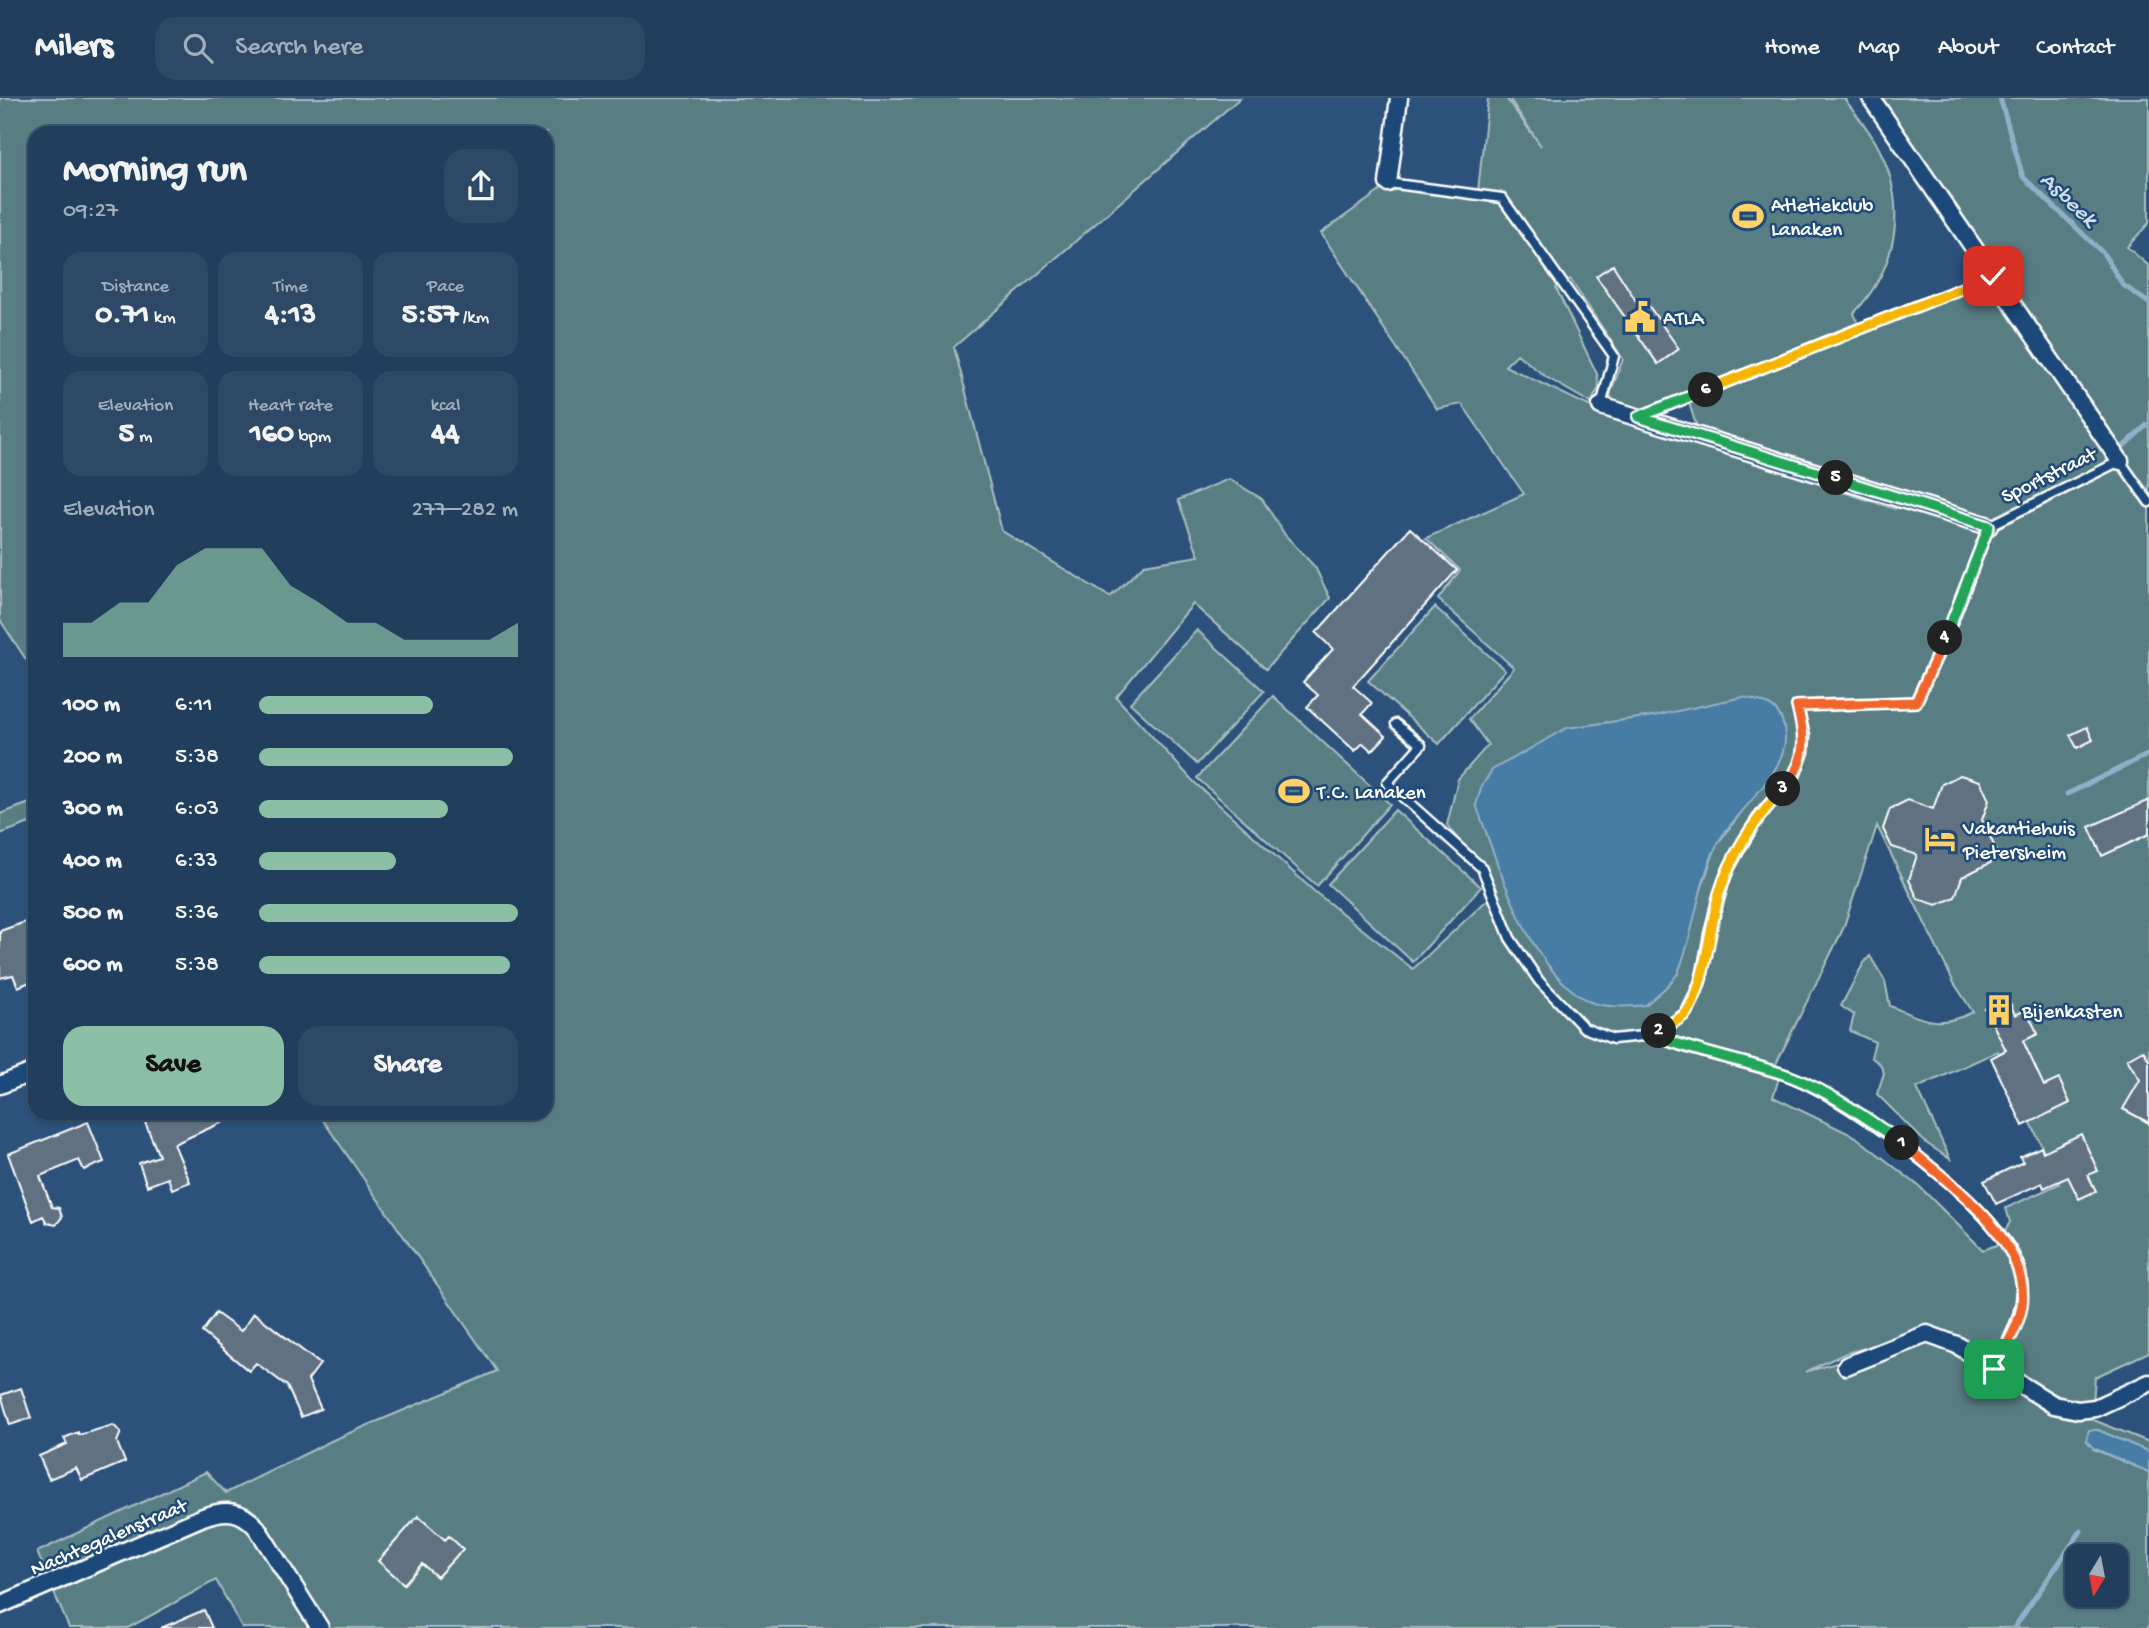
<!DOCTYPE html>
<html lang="en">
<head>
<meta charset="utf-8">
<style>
	body { margin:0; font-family:"Gochi Hand",sans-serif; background:#2d4965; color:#f1f3f6; height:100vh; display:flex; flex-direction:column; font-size:26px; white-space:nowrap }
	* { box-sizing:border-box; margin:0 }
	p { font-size:23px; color:#a2aebb }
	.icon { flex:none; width:38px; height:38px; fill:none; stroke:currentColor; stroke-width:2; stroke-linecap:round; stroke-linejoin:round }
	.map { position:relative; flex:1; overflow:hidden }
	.side { position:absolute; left:28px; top:28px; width:525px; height:994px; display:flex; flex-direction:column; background:#213e5c; border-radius:21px; box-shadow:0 2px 5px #0004,0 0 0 2px #3e5772 }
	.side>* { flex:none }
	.needle { width:46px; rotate:190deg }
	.controls { position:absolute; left:2065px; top:1446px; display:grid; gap:14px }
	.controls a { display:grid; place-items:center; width:63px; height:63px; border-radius:14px; background:#213e5c; box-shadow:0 2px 5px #0004,0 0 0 2px #3e5772; font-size:35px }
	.pin { position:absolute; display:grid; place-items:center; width:60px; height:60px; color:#fff; margin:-30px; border-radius:14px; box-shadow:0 4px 10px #0006 }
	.km { position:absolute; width:35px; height:35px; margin:-18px; border-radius:50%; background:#222; color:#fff; font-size:19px; line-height:35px; text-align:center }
	.round { display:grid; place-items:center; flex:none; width:74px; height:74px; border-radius:21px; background:#2d4965 }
	.headline { display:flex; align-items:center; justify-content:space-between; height:119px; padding:0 35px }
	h1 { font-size:38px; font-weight:700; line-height:52px }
	.figures { display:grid; grid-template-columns:repeat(3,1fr); gap:10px; height:119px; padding:7px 35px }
	.figures div { display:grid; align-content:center; border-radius:18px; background:#2d4965; text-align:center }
	.figures b { font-size:30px; font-weight:700 }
	.figures small { font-size:19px; font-weight:400 }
	.figures p { font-size:19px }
	.chart { height:196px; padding:14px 35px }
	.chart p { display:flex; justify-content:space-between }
	.chart svg { width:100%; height:126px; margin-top:7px; fill:#8abfa5; opacity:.7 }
	.action { display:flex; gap:14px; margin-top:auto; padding:14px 35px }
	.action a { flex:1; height:80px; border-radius:21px; background:#8abfa5; color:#111; font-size:28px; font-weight:700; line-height:80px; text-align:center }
	.action a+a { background:#2d4965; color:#f1f3f6 }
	ul { padding:0 35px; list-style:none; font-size:23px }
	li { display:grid; grid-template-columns:112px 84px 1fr; align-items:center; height:52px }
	li i { height:18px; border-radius:9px; background:#8abfa5 }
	header { display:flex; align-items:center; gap:42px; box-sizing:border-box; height:98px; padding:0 35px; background:#213e5c; border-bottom:2px solid #3e5772 }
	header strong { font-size:33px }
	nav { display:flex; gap:38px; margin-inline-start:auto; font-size:24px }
	.search { width:490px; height:63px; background:#2d4965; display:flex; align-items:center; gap:18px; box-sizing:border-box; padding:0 24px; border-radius:21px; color:#a2aebb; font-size:26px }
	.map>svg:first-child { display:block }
</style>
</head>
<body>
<header>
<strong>Milers</strong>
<div class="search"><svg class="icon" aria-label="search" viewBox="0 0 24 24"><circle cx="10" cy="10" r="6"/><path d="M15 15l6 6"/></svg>Search here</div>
<nav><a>Home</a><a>Map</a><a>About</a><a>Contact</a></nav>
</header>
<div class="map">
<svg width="2149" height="1530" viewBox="0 0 2149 1530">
	<rect width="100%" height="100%" fill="#2c527b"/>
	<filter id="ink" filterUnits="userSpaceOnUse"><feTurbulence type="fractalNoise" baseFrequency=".0143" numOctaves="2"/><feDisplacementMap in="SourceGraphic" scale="14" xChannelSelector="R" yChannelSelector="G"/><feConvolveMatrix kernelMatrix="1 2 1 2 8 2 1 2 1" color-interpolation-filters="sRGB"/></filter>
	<g filter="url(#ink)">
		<!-- green -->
		<path fill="#587d83" stroke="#acbec1" stroke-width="2" fill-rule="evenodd" d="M 0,0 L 1240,0 L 954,249 L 1002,433 L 1110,499 L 1144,467 L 1199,458 L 1178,402 L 1229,381 L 1262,401 L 1285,437 L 1315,469 L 1330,500 L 1266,571 L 1193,506 L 1116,599 L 1194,684 L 1315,794 L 1413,871 L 1498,792 L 1447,727 L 1458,681 L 1488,647 L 1469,621 L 1514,570 L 1438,501 L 1460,472 L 1426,440 L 1524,396 L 1462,306 L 1437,311 L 1321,135 L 1387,88 L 1469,97 L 1478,93 L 1488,0 L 1506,0 L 1541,48 L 1509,0 L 1844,0 C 1855,15 1867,29 1876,45 C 1908,103 1900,167 1854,215 L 1858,225 L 1643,312 L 1616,307 L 1610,297 L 1623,261 L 1570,181 L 1556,190 L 1597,276 L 1599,289 L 1591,305 L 1546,279 L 1517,256 L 1505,268 L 1610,318 L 1895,411 L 1896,393 L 1698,333 L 1689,305 L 1801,257 L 2002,182 L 1877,0 L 2149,0 L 2149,125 L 2127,149 L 2149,168 L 2149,1254 L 2095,1279 L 2093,1305 L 2069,1303 L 1927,1234 L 1846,1255 L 1805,1274 L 1927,1239 L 1956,1252 L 2043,1307 L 2086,1319 L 2149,1344 L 2149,1354 L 2098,1332 L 2093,1351 L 2149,1374 L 2149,1530 L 242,1530 L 216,1482 L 128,1530 L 69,1530 L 37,1454 L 206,1374 L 226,1395 L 333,1342 L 497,1273 L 318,1015 L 546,1015 L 546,35 L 35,35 L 35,575 L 0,522 ZM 1654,618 L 1779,664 L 1716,748 L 1693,815 L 1678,875 L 1567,630 ZM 1877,728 L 1954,885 L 1973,914 C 1938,931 1924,922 1890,908 L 1885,883 L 1870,858 L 1863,866 L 1841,908 L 1854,917 L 1850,933 L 1875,944 L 1871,959 L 1880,966 L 1884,975 L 1877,996 L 1926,1045 L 1950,1061 L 1917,990 L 1998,953 L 2059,1086 L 2006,1110 L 2010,1124 L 1997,1147 L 1983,1152 L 1920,1089 L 1856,1039 L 1773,999 L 1779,980 L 1775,968 L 1843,831 ZM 2077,1458 L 2116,1458 L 2116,1496 L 2077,1496 Z
			M 1435,509 L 1505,572 L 1439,646 L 1368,583 Z
			M 1197,532 L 1264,593 L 1197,666 L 1130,605 Z
			M 1273,598 L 1390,706 L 1317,788 L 1197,680 Z
			M 35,703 L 35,723 L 0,736 L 0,716 Z
			M 1395,712 L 1481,789 L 1413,864 L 1328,786 Z"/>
		<!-- water -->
		<path fill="#477ca4" stroke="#91b0c8" stroke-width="2" d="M 1743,599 C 1768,604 1783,609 1785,637 C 1788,677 1732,715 1716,749 C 1697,788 1695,833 1679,872 C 1674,885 1656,897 1646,907 C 1631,909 1601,910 1588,903 C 1526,869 1500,769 1476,707 L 1482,688 L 1492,672 L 1567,630 L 1654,618 Z
			M 2089,1332 L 2098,1332 L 2149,1354 L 2149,1374 L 2093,1350 L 2086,1342 Z"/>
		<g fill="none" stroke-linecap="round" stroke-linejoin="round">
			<!-- stream -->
			<path stroke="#91b0c8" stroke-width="5" d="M 2000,0 L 2023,79 L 2103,155 L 2123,187 L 2149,205
				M 2124,348 L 2149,325
				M 2067,696 L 2149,656
				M 2014,1530 L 2081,1433"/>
		</g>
		<!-- building -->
		<path fill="#607281" stroke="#fff" stroke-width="2" d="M 1613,167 L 1640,209 L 1646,204 L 1679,251 L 1658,266 L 1596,178 Z
			M 1410,430 L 1457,472 L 1353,588 L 1372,605 L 1362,616 L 1386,638 L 1372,653 L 1363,645 L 1355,653 L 1307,609 L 1318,597 L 1303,584 L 1333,551 L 1316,535 Z
			M 2087,629 L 2093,642 L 2077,650 L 2070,637 Z
			M 1960,677 L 1980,683 L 1989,702 L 1982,722 L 2000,760 L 1962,779 L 1955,799 L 1937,807 L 1918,801 L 1909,782 L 1917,757 L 1892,749 L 1883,731 L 1890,711 L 1908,702 L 1933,711 L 1942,686 Z
			M 2149,702 L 2149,736 L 2102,758 L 2089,729 Z
			M 31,822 L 35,830 L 35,882 L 18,889 L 13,877 L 0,880 L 0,833 Z
			M 2008,900 L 2015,917 L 2026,912 L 2038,936 L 2023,943 L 2044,988 L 2059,981 L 2070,1005 L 2023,1028 L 1991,960 L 2006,952 L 1985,911 Z
			M 2143,952 L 2149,962 L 2149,1025 L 2123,1011 L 2140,982 L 2127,961 Z
			M 141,1015 L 241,1015 L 241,1016 L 174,1046 L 190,1084 L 172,1091 L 168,1080 L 147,1088 L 139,1065 L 159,1058 Z
			M 88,1024 L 104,1064 L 84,1072 L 79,1062 L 40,1078 L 52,1109 L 59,1110 L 62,1119 L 56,1127 L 47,1125 L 43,1118 L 33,1123 L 8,1056 Z
			M 2081,1036 L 2098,1073 L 2088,1077 L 2096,1093 L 2079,1101 L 2068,1079 L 2044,1090 L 2042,1085 L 1996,1106 L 1984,1083 L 2023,1064 L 2020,1059 L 2041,1049 L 2043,1054 Z
			M 216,1215 L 241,1233 L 254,1215 L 320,1266 L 308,1282 L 321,1311 L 301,1319 L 287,1288 L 256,1265 L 249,1273 L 202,1234 Z
			M 21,1290 L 31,1320 L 10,1327 L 1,1297 Z
			M 113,1327 L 121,1334 L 117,1344 L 125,1364 L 82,1382 L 76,1370 L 49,1381 L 39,1358 L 67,1346 L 64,1340 L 78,1334 L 79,1337 Z
			M 418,1418 L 445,1442 L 449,1438 L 463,1451 L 437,1479 L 422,1466 L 404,1486 L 378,1463 Z
			M 204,1512 L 212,1530 L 161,1530 Z"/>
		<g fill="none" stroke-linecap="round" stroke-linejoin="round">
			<defs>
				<path id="lane" d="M 1388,85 L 1502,100 L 1614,258 L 1601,308
					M 1641,318 L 1993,178
					M 1396,626 L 1421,647 L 1387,685 L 1482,770 L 1510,840 L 1539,883 L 1584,930 L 1613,941 L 1653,937
					M 1994,1271 C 2009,1240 2027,1211 2021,1175 C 2012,1118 1845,999 1791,979 C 1745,963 1698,956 1653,937 L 1686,915 L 1701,882 L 1709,836 L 1727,774 L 1760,716 L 1795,678 L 1804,654 L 1805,637 L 1797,608 L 1916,604 L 1954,520 L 1989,428 L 2120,363 L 2149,404"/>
				<path id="street" d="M 1871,0 L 2120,363
					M 1388,85 L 1399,0
					M 1601,308 L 1989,428
					M 0,987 L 35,973
					M 1846,1268 L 1927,1236 L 1957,1247 L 2054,1307 L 2078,1312 L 2095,1310 L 2149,1285
					M 0,1507 L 203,1419 C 225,1411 241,1411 257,1430 L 320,1530"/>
			</defs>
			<!-- lane casing -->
			<use href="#lane" stroke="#fff" stroke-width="13"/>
			<!-- street casing -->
			<use href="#street" stroke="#fff" stroke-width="21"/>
			<!-- lane -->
			<use href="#lane" stroke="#1f4a7a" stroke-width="8"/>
			<!-- street -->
			<use href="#street" stroke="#1f4a7a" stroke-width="16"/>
		</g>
	</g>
	<g fill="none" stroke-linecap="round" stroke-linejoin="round" filter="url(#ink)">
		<defs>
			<path id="split-1" d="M 1902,1045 C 1947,1084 2030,1140 2022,1207 C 2019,1229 2004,1251 1994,1271"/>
			<path id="split-2" d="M 1659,933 L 1654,937 C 1698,956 1746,962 1792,979 C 1832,995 1867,1020 1902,1045"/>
			<path id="split-3" d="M 1659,933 C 1667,928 1680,922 1686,915 C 1705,892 1710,826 1719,796 C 1731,757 1755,721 1783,691"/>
			<path id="split-4" d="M 1783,691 C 1807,664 1806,641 1797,608 L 1916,604 L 1945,540"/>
			<path id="split-5" d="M 1836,380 L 1989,428 L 1945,540"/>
			<path id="split-6" d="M 1706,292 L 1638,319 L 1836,380"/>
			<path id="split-7" d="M 1706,292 L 1993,178"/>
		</defs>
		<!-- split-1 casing -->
		<use href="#split-1" stroke="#fff" stroke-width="14"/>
		<!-- split-2 casing -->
		<use href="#split-2" stroke="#fff" stroke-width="14"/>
		<!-- split-3 casing -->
		<use href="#split-3" stroke="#fff" stroke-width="14"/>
		<!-- split-4 casing -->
		<use href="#split-4" stroke="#fff" stroke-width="14"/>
		<!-- split-5 casing -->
		<use href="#split-5" stroke="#fff" stroke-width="14"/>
		<!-- split-6 casing -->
		<use href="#split-6" stroke="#fff" stroke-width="14"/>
		<!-- split-7 casing -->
		<use href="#split-7" stroke="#fff" stroke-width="14"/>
		<!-- split-1 -->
		<use href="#split-1" stroke="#f0652b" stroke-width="9"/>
		<!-- split-2 -->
		<use href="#split-2" stroke="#22a559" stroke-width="9"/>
		<!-- split-3 -->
		<use href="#split-3" stroke="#f5b400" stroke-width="9"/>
		<!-- split-4 -->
		<use href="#split-4" stroke="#f0652b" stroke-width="9"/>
		<!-- split-5 -->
		<use href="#split-5" stroke="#22a559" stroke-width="9"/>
		<!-- split-6 -->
		<use href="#split-6" stroke="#22a559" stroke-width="9"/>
		<!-- split-7 -->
		<use href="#split-7" stroke="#f5b400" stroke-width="9"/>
	</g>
	<!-- icons -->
	<defs>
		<symbol id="stadium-bare" viewBox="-9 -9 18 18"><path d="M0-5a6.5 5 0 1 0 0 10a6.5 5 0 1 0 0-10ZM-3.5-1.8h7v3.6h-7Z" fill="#ffd166" stroke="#1f4a7a" stroke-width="2.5" paint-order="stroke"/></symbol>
		<symbol id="civic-bare" viewBox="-9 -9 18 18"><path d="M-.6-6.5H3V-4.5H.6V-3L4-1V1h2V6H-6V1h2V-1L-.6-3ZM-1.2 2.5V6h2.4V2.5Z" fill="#ffd166" stroke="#1f4a7a" stroke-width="2.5" paint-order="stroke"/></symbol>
		<symbol id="hotel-bare" viewBox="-9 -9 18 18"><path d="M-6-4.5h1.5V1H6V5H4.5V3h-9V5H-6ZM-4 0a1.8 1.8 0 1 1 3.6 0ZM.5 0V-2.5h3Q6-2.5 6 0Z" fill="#ffd166" stroke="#1f4a7a" stroke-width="2.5" paint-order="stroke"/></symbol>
		<symbol id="building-bare" viewBox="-9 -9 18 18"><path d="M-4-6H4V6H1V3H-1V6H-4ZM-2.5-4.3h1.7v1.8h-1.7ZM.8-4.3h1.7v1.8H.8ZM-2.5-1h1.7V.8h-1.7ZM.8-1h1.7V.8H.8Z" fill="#ffd166" stroke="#1f4a7a" stroke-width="2.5" paint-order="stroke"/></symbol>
	</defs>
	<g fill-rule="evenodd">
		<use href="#stadium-bare" x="1726" y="96" width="44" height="44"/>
		<use href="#civic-bare" x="1618" y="197" width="44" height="44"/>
		<use href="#stadium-bare" x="1272" y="671" width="44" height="44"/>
		<use href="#hotel-bare" x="1918" y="719" width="44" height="44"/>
		<use href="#building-bare" x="1977" y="890" width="44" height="44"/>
	</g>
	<g text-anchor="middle" stroke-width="5" stroke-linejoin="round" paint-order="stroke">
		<!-- poi labels -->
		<g font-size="21" fill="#fff" stroke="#1f4a7a" text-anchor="start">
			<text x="1771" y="113">Atletiekclub<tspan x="1771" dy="24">Lanaken</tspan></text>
			<text x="1663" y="226">ATLA</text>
			<text x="1317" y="700">T.C. Lanaken</text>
			<text x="1963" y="736">Vakantiehuis<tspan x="1963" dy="24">Pietersheim</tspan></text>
			<text x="2022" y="919">Bijenkasten</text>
		</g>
		<!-- street labels -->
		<g font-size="21" fill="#fff" stroke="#1f4a7a">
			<text transform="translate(2048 376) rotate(-26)" y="7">Sportstraat</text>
			<text transform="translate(108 1438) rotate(-23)" y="7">Nachtegalenstraat</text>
		</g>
		<!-- water labels -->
		<g font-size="23" font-style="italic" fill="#d1dee8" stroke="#1f4a7a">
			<text transform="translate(2070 100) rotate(43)" y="8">Asbeek</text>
		</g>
	</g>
</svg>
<div class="controls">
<a><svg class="needle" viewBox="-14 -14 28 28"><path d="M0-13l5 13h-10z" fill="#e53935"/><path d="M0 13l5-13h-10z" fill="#a2aebb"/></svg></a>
</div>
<div class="pin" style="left:1994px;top:1271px;background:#1e9e55"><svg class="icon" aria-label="arrive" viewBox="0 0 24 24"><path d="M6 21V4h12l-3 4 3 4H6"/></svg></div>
<div class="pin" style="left:1993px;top:178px;background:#d93025"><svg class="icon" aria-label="check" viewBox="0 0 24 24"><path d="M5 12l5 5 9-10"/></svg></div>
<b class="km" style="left:1902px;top:1045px">1</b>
<b class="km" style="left:1659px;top:933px">2</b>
<b class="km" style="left:1783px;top:691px">3</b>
<b class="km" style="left:1945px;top:540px">4</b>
<b class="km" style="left:1836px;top:380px">5</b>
<b class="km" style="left:1706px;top:292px">6</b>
<section class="side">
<div class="headline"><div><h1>Morning run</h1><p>09:27</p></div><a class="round"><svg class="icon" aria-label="share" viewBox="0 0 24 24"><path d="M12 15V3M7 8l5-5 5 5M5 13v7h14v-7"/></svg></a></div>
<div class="figures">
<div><p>Distance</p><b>0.71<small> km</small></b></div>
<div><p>Time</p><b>4:13</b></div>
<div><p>Pace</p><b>5:57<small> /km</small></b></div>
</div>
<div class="figures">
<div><p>Elevation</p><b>5<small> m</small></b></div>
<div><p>Heart rate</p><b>160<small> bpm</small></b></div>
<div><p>kcal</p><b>44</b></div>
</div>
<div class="chart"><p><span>Elevation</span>277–282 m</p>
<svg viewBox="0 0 160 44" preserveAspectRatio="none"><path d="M0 44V32L10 32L20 25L30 25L40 12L50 6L60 6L70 6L80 19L90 25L100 32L110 32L120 38L130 38L140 38L150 38L160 32V44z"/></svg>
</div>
<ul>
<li><b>100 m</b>6:11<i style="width:67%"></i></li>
<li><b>200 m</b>5:38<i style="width:98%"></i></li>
<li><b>300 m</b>6:03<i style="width:73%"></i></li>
<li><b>400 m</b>6:33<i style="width:53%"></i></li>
<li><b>500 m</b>5:36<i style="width:100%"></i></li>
<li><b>600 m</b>5:38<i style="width:97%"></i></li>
</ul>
<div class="action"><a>Save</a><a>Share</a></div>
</section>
</div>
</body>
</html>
